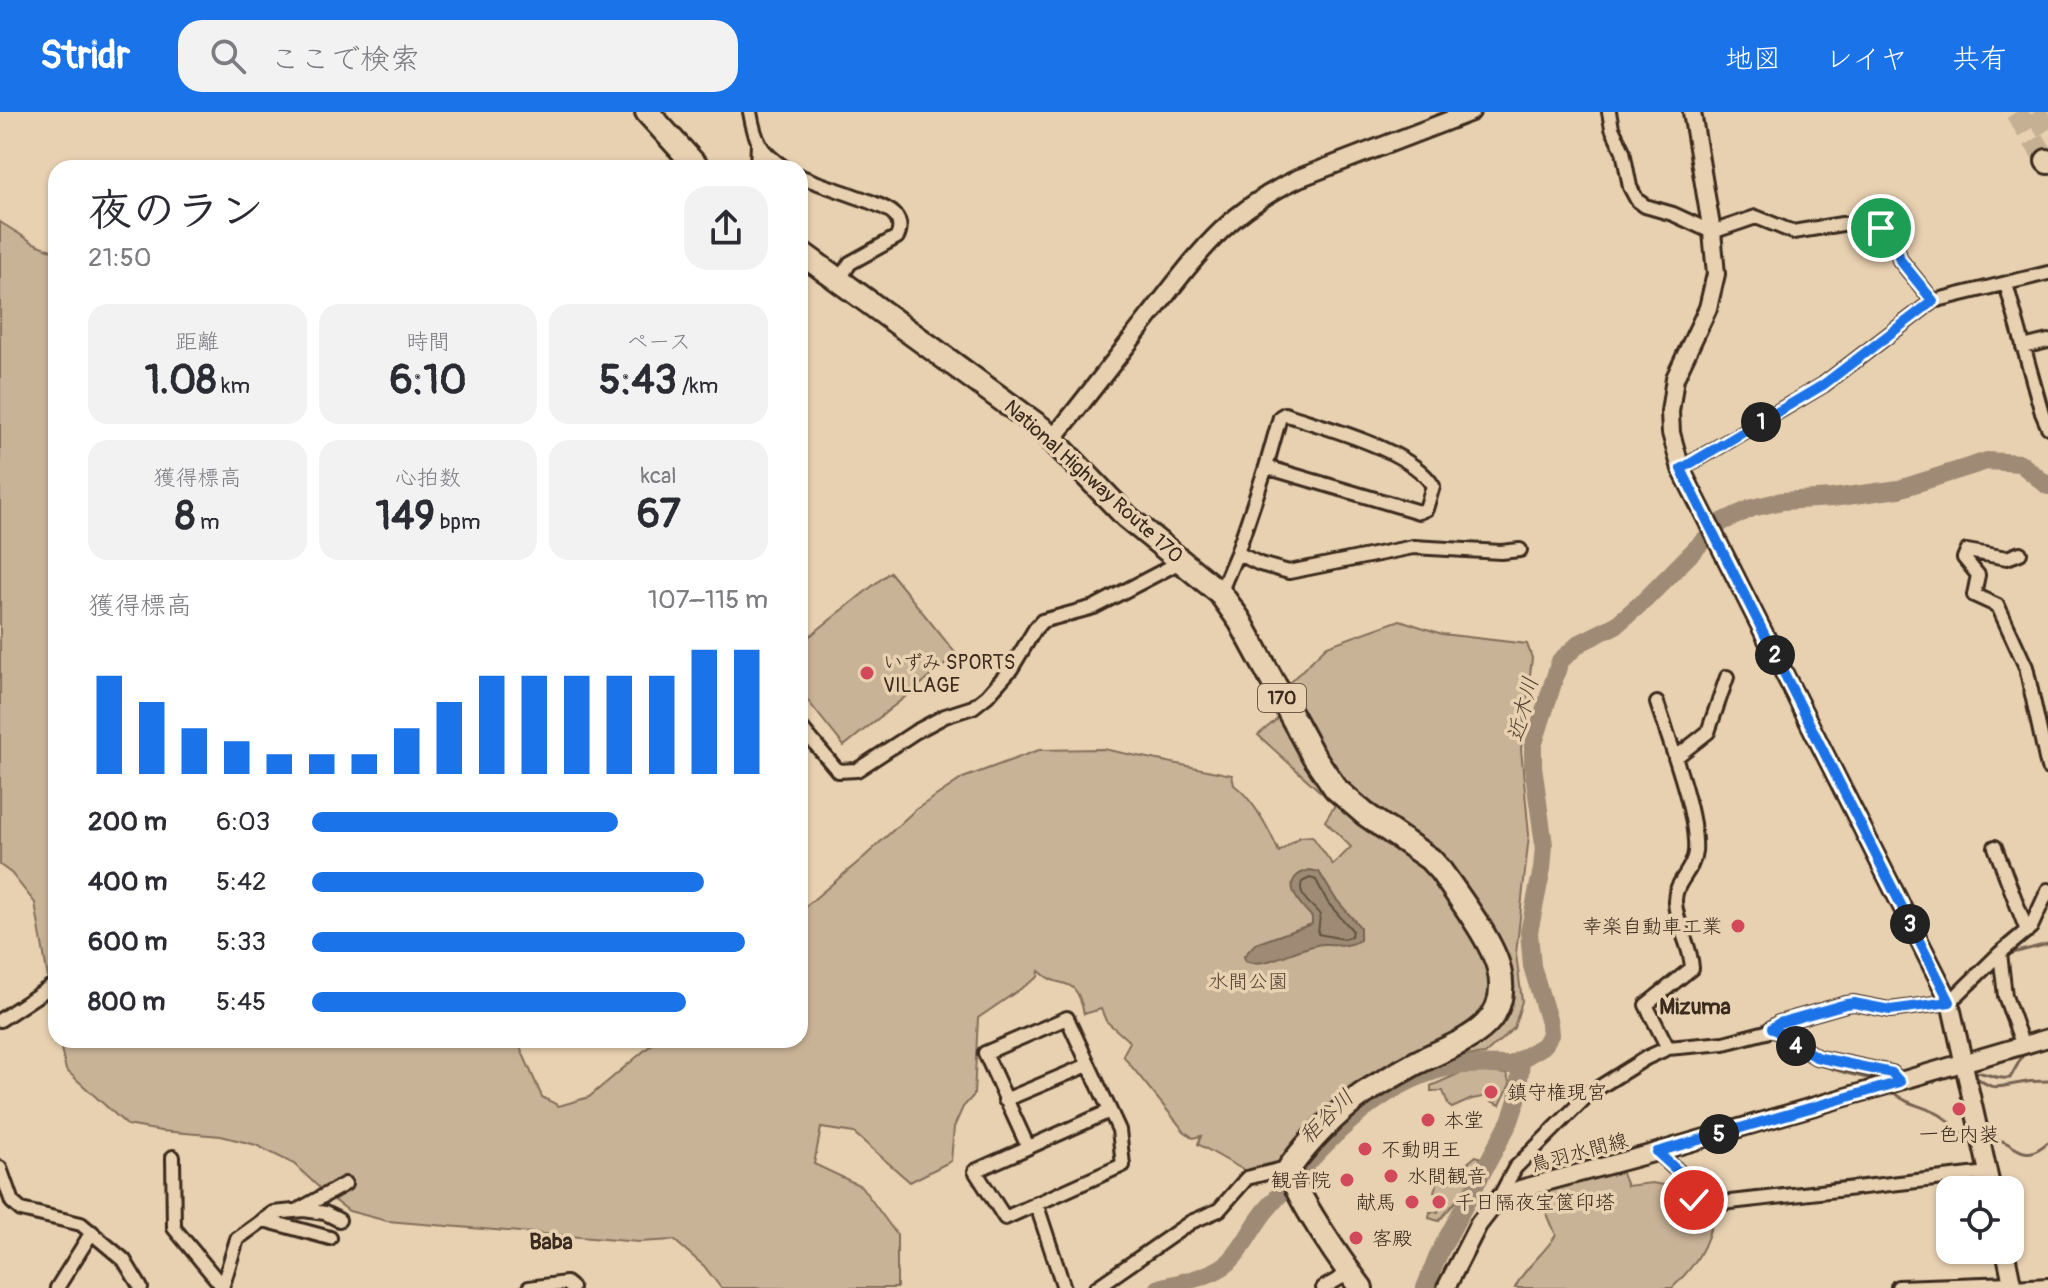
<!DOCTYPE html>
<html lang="ja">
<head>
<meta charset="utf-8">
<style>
	body { margin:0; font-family:Pangolin,"Klee One",sans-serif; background:#f2f2f3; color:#2b2b33; height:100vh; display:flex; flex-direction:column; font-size:30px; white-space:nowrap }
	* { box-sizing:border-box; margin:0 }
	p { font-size:26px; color:#7c7c81 }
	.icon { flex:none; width:44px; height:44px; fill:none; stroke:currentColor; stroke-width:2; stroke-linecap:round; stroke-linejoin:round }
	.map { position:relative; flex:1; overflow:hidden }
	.side { position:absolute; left:48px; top:48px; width:760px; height:888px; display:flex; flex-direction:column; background:#fff; border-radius:24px; box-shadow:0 2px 6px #0004 }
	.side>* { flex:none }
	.fabs { position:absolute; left:1936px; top:1064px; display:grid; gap:16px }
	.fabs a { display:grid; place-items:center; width:88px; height:88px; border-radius:16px; background:#fff; box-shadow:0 2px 6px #0004; font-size:40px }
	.pin { position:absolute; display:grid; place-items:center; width:68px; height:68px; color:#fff; margin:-34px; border:4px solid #fff; border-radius:50%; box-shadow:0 2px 8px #0007 }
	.km { position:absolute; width:40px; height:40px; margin:-20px; border-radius:50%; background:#222; color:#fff; font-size:22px; line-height:40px; text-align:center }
	.round { display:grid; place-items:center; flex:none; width:84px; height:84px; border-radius:24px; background:#f2f2f3 }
	.headline { display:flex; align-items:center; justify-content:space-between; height:136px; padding:0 40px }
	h1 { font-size:44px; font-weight:700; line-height:60px }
	.figures { display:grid; grid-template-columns:repeat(3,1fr); gap:12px; height:136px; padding:8px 40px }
	.figures div { display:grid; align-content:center; border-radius:20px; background:#f2f2f3; text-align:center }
	.figures b { font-size:40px; font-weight:700 }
	.figures small { font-size:22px; font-weight:400 }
	.figures p { font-size:22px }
	.chart { height:224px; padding:16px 40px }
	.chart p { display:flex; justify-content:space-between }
	.chart svg { width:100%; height:144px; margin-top:8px; stroke:#1a73e8; stroke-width:6 }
	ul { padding:0 40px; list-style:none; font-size:26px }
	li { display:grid; grid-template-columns:128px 96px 1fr; align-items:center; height:60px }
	li i { height:20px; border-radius:10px; background:#1a73e8 }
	header { display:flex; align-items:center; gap:48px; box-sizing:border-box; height:112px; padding:0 40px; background:#1a73e8; color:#fff }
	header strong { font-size:38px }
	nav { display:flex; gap:44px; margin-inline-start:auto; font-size:28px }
	.search { width:560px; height:72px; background:#f2f2f3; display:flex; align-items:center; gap:20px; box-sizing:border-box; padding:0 28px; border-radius:24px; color:#7c7c81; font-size:30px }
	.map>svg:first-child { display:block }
</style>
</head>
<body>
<header>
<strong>Stridr</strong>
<div class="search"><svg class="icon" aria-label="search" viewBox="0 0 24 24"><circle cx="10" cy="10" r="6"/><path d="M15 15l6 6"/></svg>ここで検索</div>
<nav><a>地図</a><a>レイヤ</a><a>共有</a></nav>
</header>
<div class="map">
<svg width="2048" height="1176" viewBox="0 0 2048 1176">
	<rect width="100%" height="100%" fill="#e8d1b1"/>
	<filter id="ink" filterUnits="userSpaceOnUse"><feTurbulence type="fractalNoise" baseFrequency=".0125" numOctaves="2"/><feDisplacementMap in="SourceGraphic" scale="16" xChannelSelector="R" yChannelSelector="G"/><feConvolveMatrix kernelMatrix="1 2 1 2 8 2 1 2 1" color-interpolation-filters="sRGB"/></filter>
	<g filter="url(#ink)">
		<!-- green -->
		<path fill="#c9b397" stroke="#826e5a" stroke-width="2" d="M 0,110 L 34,131 L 56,140 L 56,912 L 35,791 L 11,761 L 0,753 Z
			M 890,460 L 957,543 L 844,634 L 800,579 L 800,532 Z
			M 1400,508 L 1442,522 L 1527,532 L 1532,546 L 1521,637 L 1529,723 L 1516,842 L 1522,889 L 1514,916 L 1485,942 L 1444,946 L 1378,983 L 1282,1054 L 1249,1061 L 1198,1032 L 1201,1024 L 1193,1026 L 1184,1019 L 1127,949 L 1123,943 L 1130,930 L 1106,909 L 1101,897 L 1084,902 C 1075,858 1062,881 1039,859 L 1038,865 L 978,906 L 974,983 L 963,995 L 954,1015 L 951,1049 L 910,1070 L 854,1021 L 821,1016 L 814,1052 L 861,1074 L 897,1123 L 897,1176 L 721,1176 L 704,1154 L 674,1128 L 639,1130 L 387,1109 L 349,1099 L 325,1081 L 294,1052 L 256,1033 L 221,1024 L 161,1019 L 127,1013 L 66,958 L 59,928 L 517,928 L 542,985 L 559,994 L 589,985 L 657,928 L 800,928 L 800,799 L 863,746 L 915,698 L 963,666 L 1039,638 L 1103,637 L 1232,663 L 1234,673 C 1254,688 1269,717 1279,740 L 1300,725 L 1312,724 L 1333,753 L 1351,735 L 1325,709 L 1335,693 L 1258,623 L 1276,608 L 1288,572 L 1327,534 Z
			M 1467,958 L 1506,962 L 1510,972 L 1500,993 L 1491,989 L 1488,984 L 1472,987 L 1452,996 L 1449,994 L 1443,979 L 1431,979 L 1431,974 Z
			M 1476,1044 L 1481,1046 C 1478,1065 1451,1095 1439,1109 L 1429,1106 L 1430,1100 L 1438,1100 C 1442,1090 1440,1086 1434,1079 L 1440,1063 L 1451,1065 Z
			M 1620,1056 L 1627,1074 L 1652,1071 L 1670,1074 L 1692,1095 L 1713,1104 C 1708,1135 1694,1155 1672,1176 L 1515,1176 C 1523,1157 1544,1142 1556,1123 L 1545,1097 L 1548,1074 Z"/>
		<!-- water -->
		<path fill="#9f8b74" stroke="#776452" stroke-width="2" d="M 1310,758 L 1319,760 L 1335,786 L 1360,815 L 1360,828 C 1346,837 1339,831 1324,832 C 1303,832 1265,858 1245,849 L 1244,844 L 1255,832 L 1312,812 L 1312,805 C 1298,791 1277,766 1310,758 Z"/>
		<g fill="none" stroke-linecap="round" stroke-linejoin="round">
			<!-- shore -->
			<path stroke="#635140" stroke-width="2" d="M 1310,766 L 1316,768 L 1328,791 L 1352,818 L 1351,824 L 1344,827 L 1318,822 L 1320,803 C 1312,792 1297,785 1302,770 Z"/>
			<!-- stream -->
			<path stroke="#776452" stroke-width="3" d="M 2005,843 L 2048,832
				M 1771,923 C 1808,950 1835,961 1880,968
				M 1971,960 C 1986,959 1993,968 2010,966 L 2024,941
				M 1973,963 C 1995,981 1998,974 2021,971 C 2030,969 2039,969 2048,969
				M 1891,978 C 1911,999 1940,992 1956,1019 L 1974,1025
				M 1986,1026 C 2018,1026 2019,1056 2048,1030
				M 1519,1041 L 1537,1025
				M 1480,1097 L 1484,1089"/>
			<!-- river -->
			<path stroke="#9f8b74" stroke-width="18" d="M 1159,1176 C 1181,1170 1211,1165 1228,1151 C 1243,1138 1254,1111 1268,1096 C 1316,1040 1374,971 1450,955 C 1470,951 1491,953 1511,953 L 1543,934 L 1550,923 L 1549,911 L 1532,854 L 1529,820 L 1542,757 L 1544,733 L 1533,654 L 1533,634 L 1560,549 L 1580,531 L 1616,513 L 1645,488 L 1722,410 L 1752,396 L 1782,389 L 1832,386 L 1899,377 L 1987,349 L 2020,351 L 2048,374
				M 1425,1176 L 1440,1139 L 1510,1009 L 1517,988 L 1521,949"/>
			<!-- highway-tunnel -->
			<path stroke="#c5b094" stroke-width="22" stroke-dasharray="22 11" stroke-linecap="butt" d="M 2016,0 L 2047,49
				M 2035,0 L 2048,20"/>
			<defs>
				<path id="street" d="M 750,0 C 755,29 760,40 785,56
					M 1609,0 L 1612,16 L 1623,39 L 1630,75 L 1637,88 L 1645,94 L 1673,102 L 1712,120 L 1756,105 L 1793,120 L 1842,112 L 1864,111 L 1881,116 L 1894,126 L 1900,148 L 1933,189
					M 757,56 L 758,31
					M 800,64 C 818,73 884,91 894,102 C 900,109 901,117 897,125 L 850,151 L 839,168
					M 2006,172 L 2042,301 L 2048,315
					M 2023,235 L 2048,229
					M 1285,302 C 1325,316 1411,337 1433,374 L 1426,397 L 1419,400 L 1266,355 L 1280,305 Z
					M 1681,357 L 1823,273 L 1933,189 L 2048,161
					M 1237,441 L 1260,452 L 1289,460 L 1413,435 L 1501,440 L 1520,438
					M 2020,441 L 2007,446 L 1967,439 L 1964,446 L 1978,463 L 1974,483 L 1998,494 L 2026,555 L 2048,656
					M 1220,481 L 1237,441 L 1266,355
					M 1657,591 C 1669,628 1698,703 1695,740 C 1693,760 1674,770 1675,790 C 1676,813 1691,833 1692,856 L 1646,893 L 1668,936
					M 800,614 L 838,659 L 857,658 L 915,620 L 945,604 L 973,595 L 987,584 L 1011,557 L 1035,517 L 1042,509 L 1094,495 L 1182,449
					M 1675,646 L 1708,620 L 1727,565
					M 1995,735 L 2027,819
					M 2000,841 L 2005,884 L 2023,934
					M 0,908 L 56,871
					M 1772,916 L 1816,945 L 1892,961 L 1900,970
					M 1005,988 L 1088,953
					M 1028,1035 L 985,941 L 1067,906 L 1119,1018 L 1123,1053 L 1005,1106 L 975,1059 L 1110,999
					M 1657,1040 L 1680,1061 L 1694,1088 L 1704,1093 L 1988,1061
					M 173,1045 L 174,1116 L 222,1174
					M 0,1056 L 12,1090 L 21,1098 L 81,1112 L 124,1148 L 141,1176
					M 1499,1086 L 1515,1056 L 1590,981 L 1646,946 L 1668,936 L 1724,931 L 1766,920 L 1779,911 L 1846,892 L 1854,891 L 1890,898 L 1950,890 L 2000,841 L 2031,815 L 2048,778
					M 1036,1091 L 1064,1176
					M 300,1097 L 345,1072
					M 264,1108 L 330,1126
					M 1898,1175 L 2012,1171
					M 2013,1175 L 2048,1173
					M 57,1176 L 92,1120
					M 222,1176 L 237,1127 L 273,1101 L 304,1098 L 325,1101 L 339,1108
					M 529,1176 L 566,1171 L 572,1176
					M 1096,1176 L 1191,1110 L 1219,1098 L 1247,1066 L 1290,1055
					M 1323,1176 L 1349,1161"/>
				<path id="secondary" d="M 1692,0 L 1712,120 L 1716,162 L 1708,196 L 1675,266 L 1670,300 L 1671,321 L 1681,357 L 1950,890 L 1992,1078
					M 1053,327 C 1085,287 1116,247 1148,206 C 1197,144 1224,101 1299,66 L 1471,0
					M 2005,1138 L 2013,1176
					M 1446,1176 L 1478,1113 L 1499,1086 L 1520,1077 L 1657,1040 L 2048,926"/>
				<path id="highway" d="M 647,0 L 698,56
					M 2047,49 L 2048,50
					M 800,140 L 1041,316 L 1127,405 L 1220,481 L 1240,509 L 1311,640 L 1336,677 L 1365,702 L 1430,747 L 1440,758 C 1457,782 1493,830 1499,857 C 1513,917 1458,930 1416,951 C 1398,961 1380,971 1363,982 C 1336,1001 1309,1029 1290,1055 C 1290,1078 1345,1155 1361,1176"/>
			</defs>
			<!-- street casing -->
			<use href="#street" stroke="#3b2a1e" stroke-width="18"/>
			<!-- secondary casing -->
			<use href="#secondary" stroke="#3b2a1e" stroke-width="22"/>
			<!-- highway casing -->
			<use href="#highway" stroke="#3b2a1e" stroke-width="28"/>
			<!-- street -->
			<use href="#street" stroke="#e8d1b1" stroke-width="12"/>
			<!-- secondary -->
			<use href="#secondary" stroke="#e8d1b1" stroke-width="16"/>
			<!-- highway -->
			<use href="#highway" stroke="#e8d1b1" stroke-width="22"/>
		</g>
	</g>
	<g fill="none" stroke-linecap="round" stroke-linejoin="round" filter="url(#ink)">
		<defs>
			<path id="route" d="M 1694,1088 L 1680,1061 L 1657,1040 L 1900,970 L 1892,961 L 1816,945 L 1772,916 L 1779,911 L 1846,892 L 1854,891 L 1890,898 L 1950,890 L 1681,357 L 1823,273 L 1933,189 L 1900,148 L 1894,126 L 1881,116"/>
		</defs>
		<!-- route casing -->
		<use href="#route" stroke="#fff" stroke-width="16"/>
		<!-- route -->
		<use href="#route" stroke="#1a73e8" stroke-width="10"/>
	</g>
	<!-- markers -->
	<g fill="#d1495b" stroke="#e8d1b1" stroke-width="3">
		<circle cx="867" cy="561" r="8"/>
		<circle cx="1738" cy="814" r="8"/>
		<circle cx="1491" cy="980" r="8"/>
		<circle cx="1959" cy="997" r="8"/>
		<circle cx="1428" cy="1008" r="8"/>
		<circle cx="1365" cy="1037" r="8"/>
		<circle cx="1391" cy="1064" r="8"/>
		<circle cx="1347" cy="1068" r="8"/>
		<circle cx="1412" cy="1090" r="8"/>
		<circle cx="1439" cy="1090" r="8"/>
		<circle cx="1356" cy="1126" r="8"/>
	</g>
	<g text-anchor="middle" stroke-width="7" stroke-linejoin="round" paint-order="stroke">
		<!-- shield labels -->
		<rect fill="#e8d1b1" stroke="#6f5c4a" stroke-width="2" x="1258" y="572" width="48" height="28" rx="6"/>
		<g font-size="18" font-weight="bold" fill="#3b2a1e">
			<text x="1282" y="592">170</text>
		</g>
		<!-- street labels -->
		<g font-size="20" fill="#3b2a1e" stroke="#e8d1b1">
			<text transform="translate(1094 369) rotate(42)" y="7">National Highway Route 170</text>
			<text transform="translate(1579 1040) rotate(-15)" y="7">鳥羽水間線</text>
		</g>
		<!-- poi labels -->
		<g font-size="20" fill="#3b2a1e" stroke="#e8d1b1" text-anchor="start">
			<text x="883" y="557">いずみ SPORTS<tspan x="883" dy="23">VILLAGE</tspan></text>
			<text x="1722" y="821" text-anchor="end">幸楽自動車工業</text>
			<text x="1507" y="987">鎮守権現宮</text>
			<text x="1444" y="1015">本堂</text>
			<text x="1959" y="1029" text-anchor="middle">一色内装</text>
			<text x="1381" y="1044">不動明王</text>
			<text x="1407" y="1071">水間観音</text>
			<text x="1331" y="1075" text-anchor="end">観音院</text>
			<text x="1396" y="1097" text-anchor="end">献馬</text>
			<text x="1455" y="1097">千日隔夜宝篋印塔</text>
			<text x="1372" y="1133">客殿</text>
		</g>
		<!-- park labels -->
		<g font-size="20" fill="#503f30" stroke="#e8d1b1">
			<text x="1248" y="876">水間公園</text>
		</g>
		<!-- water labels -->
		<g font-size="22" font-style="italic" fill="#4f3d2f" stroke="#e8d1b1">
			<text transform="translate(1522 597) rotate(-75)" y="8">近木川</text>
			<text transform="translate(1326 1004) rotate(-45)" y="8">秬谷川</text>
		</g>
		<!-- neighbourhood labels -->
		<g font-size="22" font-weight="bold" fill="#3b2a1e" stroke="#e8d1b1">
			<text x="1695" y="902">Mizuma</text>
			<text x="551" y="1137">Baba</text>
		</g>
	</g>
</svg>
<div class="fabs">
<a><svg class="icon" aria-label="locate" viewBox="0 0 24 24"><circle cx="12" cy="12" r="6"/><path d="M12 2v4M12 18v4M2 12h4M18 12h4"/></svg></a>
</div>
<div class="pin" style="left:1881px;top:116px;background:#1e9e55"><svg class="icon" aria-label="arrive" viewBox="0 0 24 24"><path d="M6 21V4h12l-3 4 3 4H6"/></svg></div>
<div class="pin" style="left:1694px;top:1088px;background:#d93025"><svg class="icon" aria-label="check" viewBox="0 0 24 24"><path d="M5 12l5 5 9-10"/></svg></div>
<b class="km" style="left:1761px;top:310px">1</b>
<b class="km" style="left:1775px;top:543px">2</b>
<b class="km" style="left:1910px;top:812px">3</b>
<b class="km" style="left:1796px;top:934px">4</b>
<b class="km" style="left:1719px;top:1022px">5</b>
<section class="side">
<div class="headline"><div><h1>夜のラン</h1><p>21:50</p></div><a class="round"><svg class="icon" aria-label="share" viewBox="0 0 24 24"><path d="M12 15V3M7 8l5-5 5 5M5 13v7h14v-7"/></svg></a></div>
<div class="figures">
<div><p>距離</p><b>1.08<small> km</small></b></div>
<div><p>時間</p><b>6:10</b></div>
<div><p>ペース</p><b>5:43<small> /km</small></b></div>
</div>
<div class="figures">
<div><p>獲得標高</p><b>8<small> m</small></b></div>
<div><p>心拍数</p><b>149<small> bpm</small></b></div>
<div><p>kcal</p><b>67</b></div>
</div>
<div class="chart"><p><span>獲得標高</span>107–115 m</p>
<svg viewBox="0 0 160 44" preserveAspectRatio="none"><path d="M5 44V14M15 44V22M25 44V30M35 44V34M45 44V38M55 44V38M65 44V38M75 44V30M85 44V22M95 44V14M105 44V14M115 44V14M125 44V14M135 44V14M145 44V6M155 44V6"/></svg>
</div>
<ul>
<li><b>200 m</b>6:03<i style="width:67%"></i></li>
<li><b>400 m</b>5:42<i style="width:86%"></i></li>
<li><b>600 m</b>5:33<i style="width:95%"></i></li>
<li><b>800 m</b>5:45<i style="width:82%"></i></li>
</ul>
</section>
</div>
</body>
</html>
